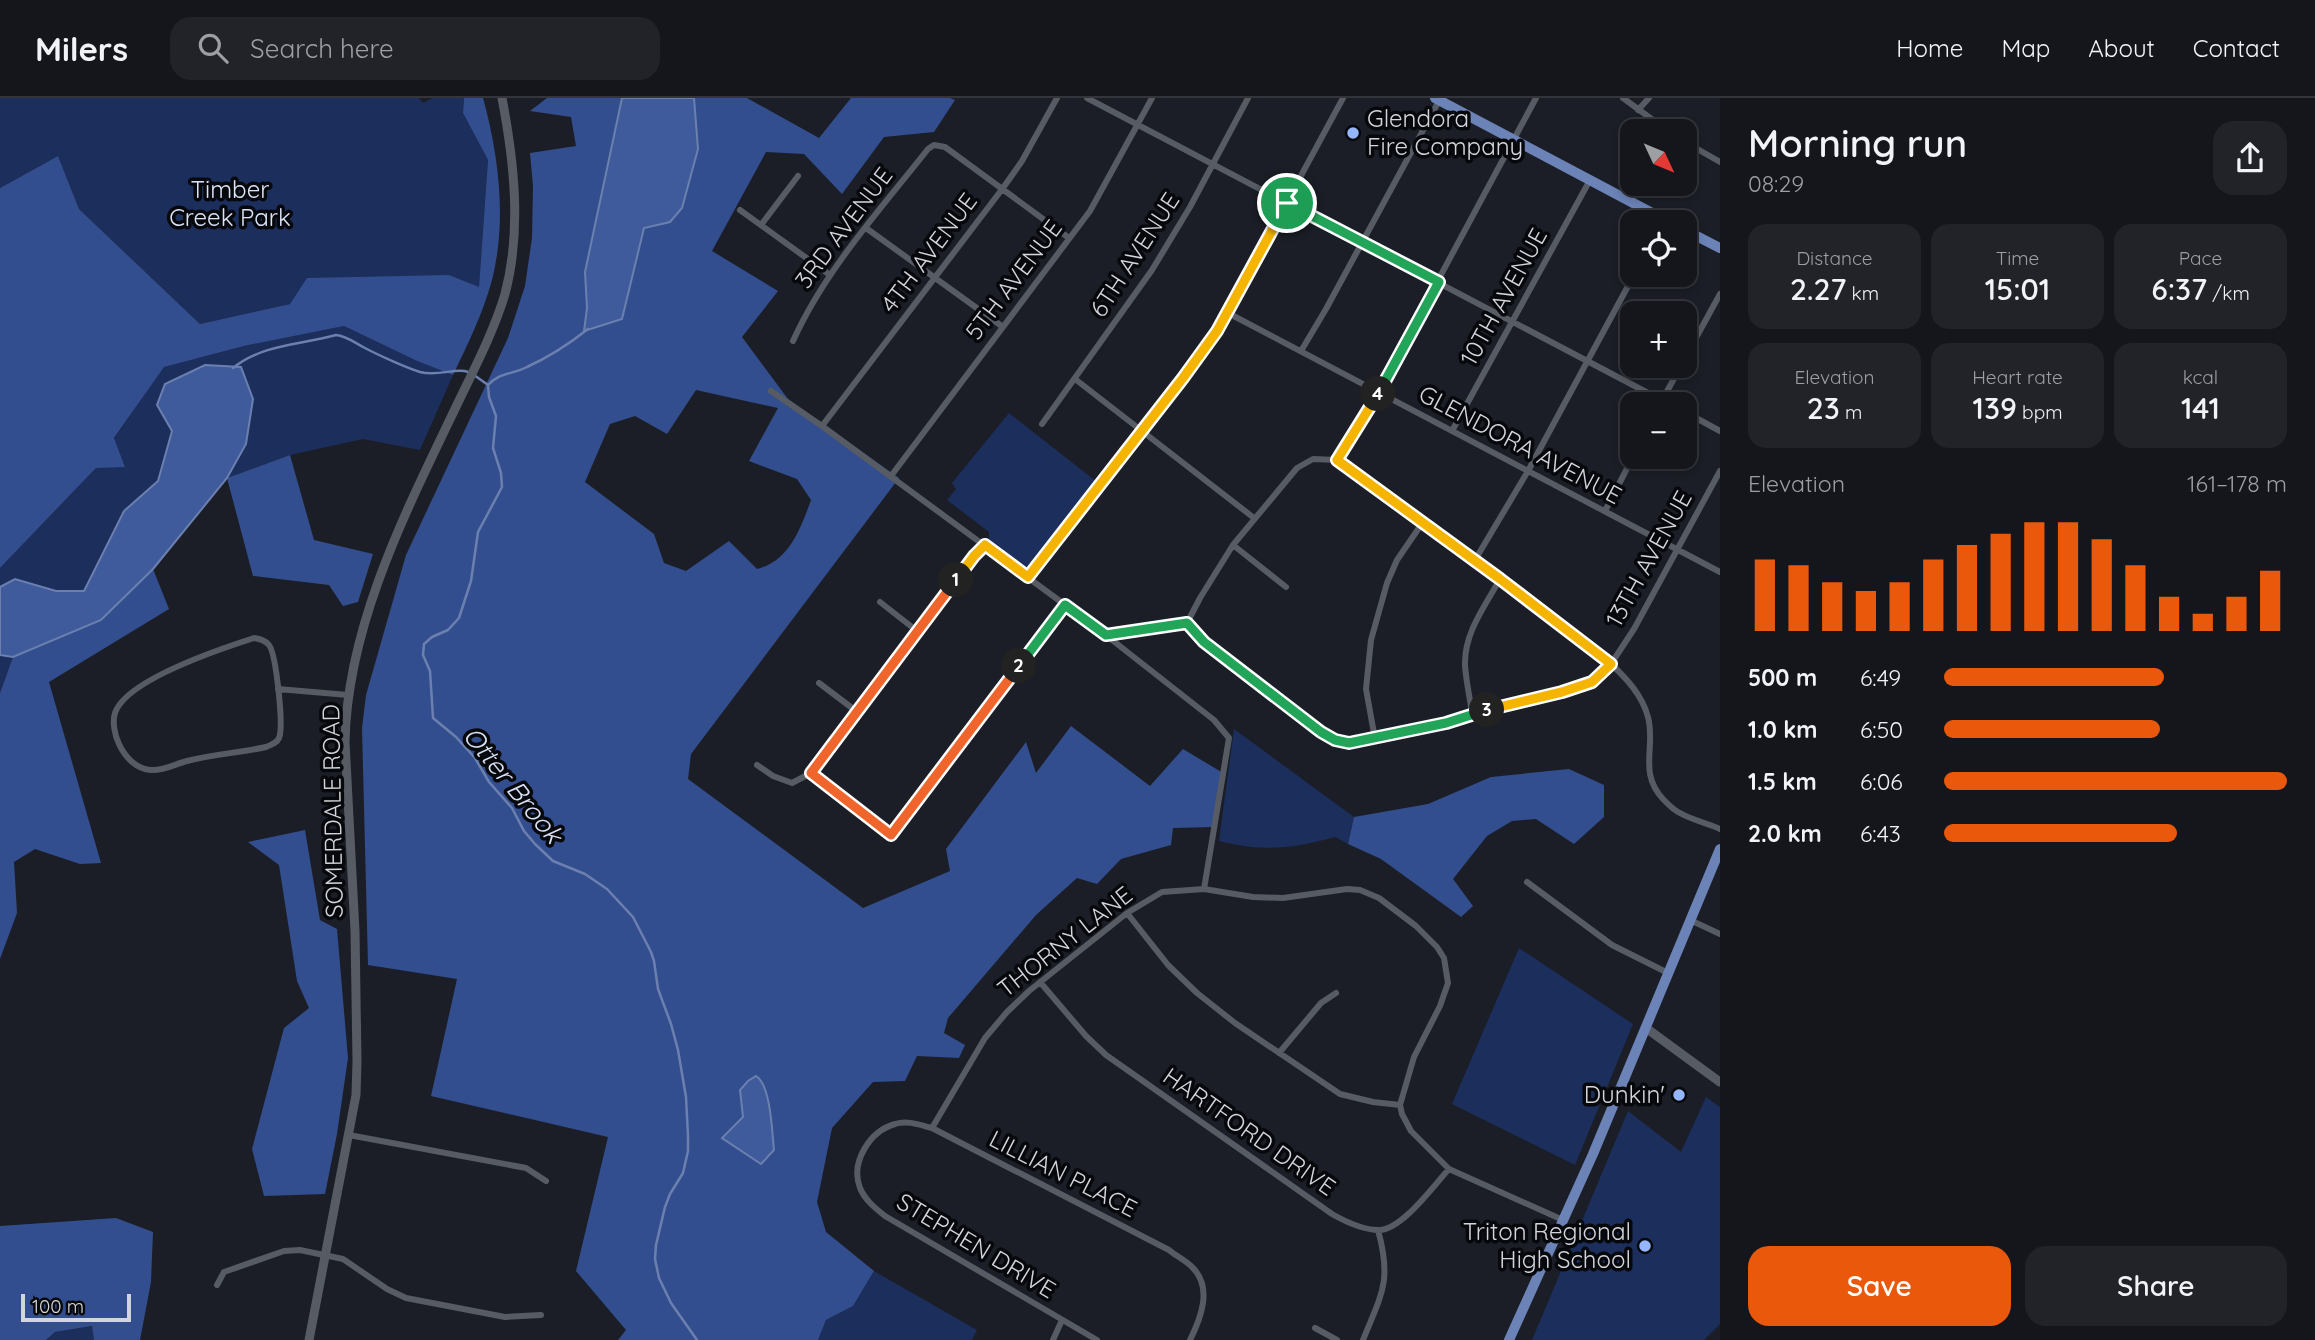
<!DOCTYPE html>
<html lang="en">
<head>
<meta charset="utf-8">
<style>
	body { margin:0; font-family:Quicksand,sans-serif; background:#212329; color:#f1f3f6; height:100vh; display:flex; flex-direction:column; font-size:26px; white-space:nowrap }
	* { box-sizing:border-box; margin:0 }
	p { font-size:23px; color:#9d9fa3 }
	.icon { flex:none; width:38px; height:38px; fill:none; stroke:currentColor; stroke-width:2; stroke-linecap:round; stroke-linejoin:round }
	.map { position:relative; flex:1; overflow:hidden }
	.side { display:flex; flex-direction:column; background:#14161c; width:595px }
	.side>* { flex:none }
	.needle { width:46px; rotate:134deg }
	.buttons { position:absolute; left:1620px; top:21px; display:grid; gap:14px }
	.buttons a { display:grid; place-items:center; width:77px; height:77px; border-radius:14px; background:#14161c; box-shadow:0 4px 10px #0003,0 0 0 2px #33353b; font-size:35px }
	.scale { position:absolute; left:21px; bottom:18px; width:110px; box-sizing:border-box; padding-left:7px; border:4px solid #d2d5db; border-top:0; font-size:19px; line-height:24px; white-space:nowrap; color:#d2d5db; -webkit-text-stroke:5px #07080c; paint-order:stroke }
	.pin { position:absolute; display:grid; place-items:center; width:60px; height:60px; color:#fff; margin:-30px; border:4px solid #fff; border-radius:50%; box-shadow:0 2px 7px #0007 }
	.km { position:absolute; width:35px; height:35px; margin:-18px; border-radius:50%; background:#222; color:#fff; font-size:19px; line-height:35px; text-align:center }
	.round { display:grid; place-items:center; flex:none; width:74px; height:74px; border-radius:21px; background:#212329 }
	.headline { display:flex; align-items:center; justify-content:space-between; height:119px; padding:0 28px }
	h1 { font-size:38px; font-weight:600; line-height:52px }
	.figures { display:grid; grid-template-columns:repeat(3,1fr); gap:10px; height:119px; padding:7px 28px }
	.figures div { display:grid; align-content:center; border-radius:18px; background:#212329; text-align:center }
	.figures b { font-size:30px; font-weight:600 }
	.figures small { font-size:19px; font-weight:400 }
	.figures p { font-size:19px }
	.chart { height:196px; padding:14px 28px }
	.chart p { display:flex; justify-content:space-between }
	.chart svg { width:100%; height:126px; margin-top:7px; stroke:#ea580c; stroke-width:6 }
	.button { display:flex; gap:14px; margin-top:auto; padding:14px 28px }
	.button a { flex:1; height:80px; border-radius:21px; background:#ea580c; color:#fff; font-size:28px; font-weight:600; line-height:80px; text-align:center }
	.button a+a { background:#212329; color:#f1f3f6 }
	ul { padding:0 28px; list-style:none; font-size:23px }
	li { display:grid; grid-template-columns:112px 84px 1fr; align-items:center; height:52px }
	li i { height:18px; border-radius:9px; background:#ea580c }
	header { display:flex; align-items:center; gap:42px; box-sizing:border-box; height:98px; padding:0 35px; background:#14161c; border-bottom:2px solid #33353b }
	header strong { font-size:33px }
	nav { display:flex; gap:38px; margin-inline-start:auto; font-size:24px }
	.search { width:490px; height:63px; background:#212329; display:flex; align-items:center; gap:18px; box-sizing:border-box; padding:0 24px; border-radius:21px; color:#9d9fa3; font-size:26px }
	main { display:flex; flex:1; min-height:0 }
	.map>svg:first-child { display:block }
</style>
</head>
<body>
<header>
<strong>Milers</strong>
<div class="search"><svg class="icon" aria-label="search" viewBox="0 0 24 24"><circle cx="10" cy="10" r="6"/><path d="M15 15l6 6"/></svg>Search here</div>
<nav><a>Home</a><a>Map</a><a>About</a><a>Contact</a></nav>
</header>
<main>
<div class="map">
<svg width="1720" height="1242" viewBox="0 0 1720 1242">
	<rect width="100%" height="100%" fill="#1b1e26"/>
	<!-- green -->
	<path fill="#1b2e5c" d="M 0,0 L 419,0 L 423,5 L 432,0 L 464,0 L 463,15 L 488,62 L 479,190 L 449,177 L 290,206 L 200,226 L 79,111 L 58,58 L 0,90 Z
		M 344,228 L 417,263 L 453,277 L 420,352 L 363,341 L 290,357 L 227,380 L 246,346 L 241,269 L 205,267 L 165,287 L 157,307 L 172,333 L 158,383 L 124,413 L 84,493 L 56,493 L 15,481 L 0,489 L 0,470 L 97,369 L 125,369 L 114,341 L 163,269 L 244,248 Z
		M 1009,315 L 1097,384 L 1030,471 L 989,443 L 989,434 L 947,402 L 956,391 L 952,385 Z
		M 0,557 L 13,559 L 0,595 Z
		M 1234,631 L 1354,719 L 1348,746 L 1335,739 C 1290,751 1265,754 1219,743 Z
		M 1519,850 L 1633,926 L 1575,1067 L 1452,1006 Z
		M 1706,999 L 1720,1009 L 1720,1226 L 1704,1242 L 1532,1242 L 1628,1013 L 1681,1054 Z
		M 874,1173 L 977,1232 L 972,1242 L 818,1242 L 826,1222 L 853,1208 Z
		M 93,1228 L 94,1242 L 46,1242 L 55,1234 Z"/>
	<!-- forest -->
	<path fill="#334e8e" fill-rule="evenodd" d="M 464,0 L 483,0 C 499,58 507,123 492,182 C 483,215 468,246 453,277 L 417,263 L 344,228 L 244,248 L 164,269 L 114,340 L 125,369 L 96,370 L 0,470 L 0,90 L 58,58 L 79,111 L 200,226 L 290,206 L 307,180 L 449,177 L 479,189 L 488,62 L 463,15 Z
		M 547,0 L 622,0 L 585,174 L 587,210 L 584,232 L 622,221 L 644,129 L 670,124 L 682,110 L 698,51 L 694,0 L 747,0 L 819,40 L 851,0 L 950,0 L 955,2 L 934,34 L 884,39 L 842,96 L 804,56 L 766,54 L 712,153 L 778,193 L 742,239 L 788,301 L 899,380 L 691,656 L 688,681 L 863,810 L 950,773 L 946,751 L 1026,644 L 1036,675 L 1071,628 L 1150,688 L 1183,651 L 1223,675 L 1213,729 L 1173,730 L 1171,747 L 1121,761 L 1097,786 L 1077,780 L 1036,817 L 948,920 L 944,935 L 965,947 L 959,960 L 917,958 L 905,983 L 873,984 L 832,1030 L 817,1104 L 826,1134 L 874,1173 L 853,1208 L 826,1222 L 818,1242 L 618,1242 L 626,1232 L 576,1173 L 608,1039 L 431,998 L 457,881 L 368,867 L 362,630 L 366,597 L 406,457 L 508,240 L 525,188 L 532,140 L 533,88 L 530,55 L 576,48 L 571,19 L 530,13 ZM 696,292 L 778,310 L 749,363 L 797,381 L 811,402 C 801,429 790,463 757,471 L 729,443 L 686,473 L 664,465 L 654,436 L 585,384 L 610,326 L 635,318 L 667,336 Z
		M 290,357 L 314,442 L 373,456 L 358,504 L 343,508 L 329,487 L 253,478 L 227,380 Z
		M 153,471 L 169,511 L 49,584 L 101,765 L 80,766 L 35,751 L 14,764 L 17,815 L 0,861 L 0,595 L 13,559 L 101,522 Z
		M 1569,671 L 1604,687 L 1604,719 L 1574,746 L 1536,721 L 1512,723 L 1487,738 L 1453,781 L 1473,808 L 1461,819 L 1381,761 L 1348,746 L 1354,719 L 1428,706 L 1491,679 Z
		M 305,732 L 320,822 L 337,831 L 348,960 L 337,1036 L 325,1096 L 264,1098 L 252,1051 L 284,930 L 309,910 L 297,883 L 279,767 L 248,744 Z
		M 116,1120 L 153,1134 L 151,1184 L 140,1242 L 94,1242 L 92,1228 L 55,1234 L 46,1242 L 0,1242 L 0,1128 Z"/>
	<!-- water -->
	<path fill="#3f5b9c" stroke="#6b80af" stroke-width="2" d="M 622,0 L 694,0 L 698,51 L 682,110 L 670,124 L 644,130 L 622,221 L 584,233 L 587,210 L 585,174 Z
		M 205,267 L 241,269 L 253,301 L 246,346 L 227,380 L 153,471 L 101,522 L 13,559 L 0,557 L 0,489 L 15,481 L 56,493 L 84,493 L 124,413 L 158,383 L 172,333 L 157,307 L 165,286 Z
		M 756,978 C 771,987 772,1035 774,1052 L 761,1066 L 722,1040 L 743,1019 L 740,992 L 748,983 Z"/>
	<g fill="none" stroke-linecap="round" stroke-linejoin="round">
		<!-- stream -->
		<path stroke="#6b80af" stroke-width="2.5" d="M 233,270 C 263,246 300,247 336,237 C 347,238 355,245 365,250 C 378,257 407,270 420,274 C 438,279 457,269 468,274
			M 474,277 L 488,287
			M 488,287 L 489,299 L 496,318 L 493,350 L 501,375 L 502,389 L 478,434 L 471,483 L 459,520 L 448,532 L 432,539 L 424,546 L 423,557 L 430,573 L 433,620 L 456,639 L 475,660 L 489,684 L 512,710 L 524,733 L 535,746 L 553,763 L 585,776 L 607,791 L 633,819 L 651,854 L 654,863 L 658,891 L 671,926 L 678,952 L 686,999 L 688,1038 L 688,1053 L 683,1075 L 670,1096 L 665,1109 L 656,1147 L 655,1161 L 659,1180 L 671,1205 L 697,1242
			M 488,287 C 498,275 514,276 527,269 C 549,259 569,246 588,231"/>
		<!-- street -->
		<path stroke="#565b64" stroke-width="6" d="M 1087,0 L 1669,306
			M 1623,0 L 1668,33
			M 1638,12 L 1649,0
			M 1685,44 L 1720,64
			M 740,112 L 830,177
			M 761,127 L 798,78
			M 866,130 L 1003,229
			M 1228,215 L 1720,474
			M 793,243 C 825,172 880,112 928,51 L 934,47 L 945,49 L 1069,140
			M 1301,253 L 1326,211 L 1440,1
			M 1685,260 L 1720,196
			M 1075,281 L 1254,420
			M 771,293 L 822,328 L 1106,537 L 1187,525
			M 1660,306 L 1681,268
			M 1685,314 L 1720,333
			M 1042,326 L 1152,172 L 1190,109 L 1248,0
			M 822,328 L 1003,90 L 1022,63 L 1057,0
			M 1452,333 L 1590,82
			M 1337,362 L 1500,481 L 1611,566 C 1627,581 1642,597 1648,619 C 1656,649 1638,674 1663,701 C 1668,706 1673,712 1680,715 C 1692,722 1707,725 1720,731
			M 1337,362 L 1378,294 L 1536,0
			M 891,378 L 1090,113 L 1152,0
			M 1605,413 L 1633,359
			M 1233,447 L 1286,489
			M 1475,462 L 1528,373 L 1634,177
			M 1028,479 L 1183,280 L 1217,233 L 1343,0
			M 880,504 L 917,533
			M 1187,525 L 1204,544 L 1321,634 L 1335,642 L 1349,645 L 1446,625 L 1481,613 L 1562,594 L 1592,584 L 1611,566 L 1634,531 L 1720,373
			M 1187,525 L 1200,500 L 1233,447 L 1297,370 L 1313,361 L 1337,362
			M 1107,538 L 1214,622 L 1229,640 L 1204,791
			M 254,540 C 260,541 265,542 269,547 C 276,556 284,628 279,640 C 277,645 271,647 266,649 C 240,655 213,656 187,663 C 175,666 164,673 151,672 C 136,671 125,659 119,646 C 115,638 112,624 115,615 C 126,582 223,550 254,540 Z
			M 819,585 L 856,613
			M 278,591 L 348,597
			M 1472,616 C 1470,600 1466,583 1465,567 C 1464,535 1485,508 1500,481
			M 1375,641 L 1366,591 L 1371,542 L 1387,485 L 1397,462 L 1423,424
			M 757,667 L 773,678 L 792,685 L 811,675 L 974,458 L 985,447
			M 811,675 L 891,737 L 1065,507
			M 1527,784 L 1612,847 L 1668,875
			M 1127,815 L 1168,867 L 1197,895 L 1235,925 L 1340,996 L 1373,1004 L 1400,1007
			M 1690,822 L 1720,836
			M 1040,884 L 1086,938 L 1106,957 L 1332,1116 C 1346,1124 1362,1132 1379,1132 C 1402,1132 1434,1087 1449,1071
			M 1279,955 L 1321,905 L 1336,895
			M 932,1030 L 985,940 L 1007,914 L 1029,893 L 1127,815 L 1162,794 L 1204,791 L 1253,799 L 1283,800 L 1347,791 L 1360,792 L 1379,800 L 1416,828 L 1437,849 L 1444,860 L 1448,885 L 1440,908 L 1414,959 L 1400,1007 L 1402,1016 L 1411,1033 L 1449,1071 L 1563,1122
			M 349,1037 L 526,1070 L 546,1083
			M 217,1187 L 224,1174 L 284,1153 L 300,1152 L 343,1161 L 387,1191 L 406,1200 L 505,1219 L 541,1217
			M 1315,1230 L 1337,1242
			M 1053,1242 L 1062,1222
			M 1097,1242 L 885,1118 C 875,1110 865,1102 860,1090 C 850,1064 870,1033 895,1026 C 908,1022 920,1027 932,1030 L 1169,1152 C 1176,1158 1185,1162 1192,1169 C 1213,1189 1201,1220 1190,1242
			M 1363,1242 C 1382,1195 1392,1183 1378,1132"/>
		<!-- secondary -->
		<path stroke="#565b64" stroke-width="9" d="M 1646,930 L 1720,984
			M 309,1242 L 356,997 L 357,963 L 355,833 L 345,644 C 347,529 405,415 454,313 C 472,275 493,236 505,196 C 522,132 514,63 502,0"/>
		<!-- primary -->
		<path stroke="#6b83b7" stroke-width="10" d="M 1435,0 L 1669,124
			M 1685,132 L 1720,150
			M 1509,1242 L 1593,1056 L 1720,751"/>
	</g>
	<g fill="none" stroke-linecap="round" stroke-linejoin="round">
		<defs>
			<path id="split-1" d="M 956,482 L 974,458 L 985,447 L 1028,479 L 1183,280 L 1217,233 L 1287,105"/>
			<path id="split-2" d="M 956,482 L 811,675 L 891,737 L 1019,568"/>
			<path id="split-3" d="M 1019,568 L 1065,507 L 1106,537 L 1187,525 L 1204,544 L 1321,634 L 1335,642 L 1349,645 L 1446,625 L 1487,612"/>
			<path id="split-4" d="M 1378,296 L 1337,362 L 1500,481 L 1611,566 L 1592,584 L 1562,594 L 1487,612"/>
			<path id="split-5" d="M 1287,105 L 1439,184 L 1378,296"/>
		</defs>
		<!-- split-1 casing -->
		<use href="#split-1" stroke="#fff" stroke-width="14"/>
		<!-- split-2 casing -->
		<use href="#split-2" stroke="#fff" stroke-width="14"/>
		<!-- split-3 casing -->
		<use href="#split-3" stroke="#fff" stroke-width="14"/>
		<!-- split-4 casing -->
		<use href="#split-4" stroke="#fff" stroke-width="14"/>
		<!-- split-5 casing -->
		<use href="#split-5" stroke="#fff" stroke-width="14"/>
		<!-- split-1 -->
		<use href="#split-1" stroke="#f5b400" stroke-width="9"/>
		<!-- split-2 -->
		<use href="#split-2" stroke="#f0652b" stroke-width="9"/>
		<!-- split-3 -->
		<use href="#split-3" stroke="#22a559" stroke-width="9"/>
		<!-- split-4 -->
		<use href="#split-4" stroke="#f5b400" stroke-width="9"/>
		<!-- split-5 -->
		<use href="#split-5" stroke="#22a559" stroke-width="9"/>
	</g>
	<!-- markers -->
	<g fill="#95b6fd" stroke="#07080c" stroke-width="2.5">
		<circle cx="1353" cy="35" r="7"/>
		<circle cx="1679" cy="997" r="7"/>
		<circle cx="1645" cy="1148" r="7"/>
	</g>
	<g text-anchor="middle" stroke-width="7" stroke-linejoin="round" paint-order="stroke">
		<!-- poi labels -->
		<g font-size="24" fill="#d2d5db" stroke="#07080c" text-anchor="end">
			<text x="1367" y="29" text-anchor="start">Glendora<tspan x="1367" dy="28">Fire Company</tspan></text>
			<text x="1665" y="1005">Dunkin'</text>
			<text x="1631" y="1142">Triton Regional<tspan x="1631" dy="28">High School</tspan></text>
		</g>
		<!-- park labels -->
		<g font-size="24" fill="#dae4f7" stroke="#07080c">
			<text x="230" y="100">Timber<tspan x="230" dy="28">Creek Park</tspan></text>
		</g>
		<!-- street labels -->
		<g font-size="24" fill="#d2d5db" stroke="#07080c">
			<text transform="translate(844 130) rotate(-53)" y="8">3RD AVENUE</text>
			<text transform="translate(929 155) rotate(-53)" y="8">4TH AVENUE</text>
			<text transform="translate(1135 157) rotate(-57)" y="8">6TH AVENUE</text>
			<text transform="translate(1014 182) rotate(-53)" y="8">5TH AVENUE</text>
			<text transform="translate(1504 199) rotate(-61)" y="8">10TH AVENUE</text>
			<text transform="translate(1520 347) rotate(28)" y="8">GLENDORA AVENUE</text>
			<text transform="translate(1649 461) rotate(-61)" y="8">13TH AVENUE</text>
			<text transform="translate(333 713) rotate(-91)" y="8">SOMERDALE ROAD</text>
			<text transform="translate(1065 844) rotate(-38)" y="8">THORNY LANE</text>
			<text transform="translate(1249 1034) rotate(35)" y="8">HARTFORD DRIVE</text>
			<text transform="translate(1063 1076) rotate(27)" y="8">LILLIAN PLACE</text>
			<text transform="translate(976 1148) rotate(31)" y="8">STEPHEN DRIVE</text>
		</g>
		<!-- water labels -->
		<g font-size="26" font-style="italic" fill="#d9e2f5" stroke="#07080c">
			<text transform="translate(513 687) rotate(51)" y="9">Otter Brook</text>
		</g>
	</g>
</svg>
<div class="buttons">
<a><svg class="needle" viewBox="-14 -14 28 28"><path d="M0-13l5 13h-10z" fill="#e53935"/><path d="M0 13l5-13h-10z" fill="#9d9fa3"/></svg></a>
<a><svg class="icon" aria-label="locate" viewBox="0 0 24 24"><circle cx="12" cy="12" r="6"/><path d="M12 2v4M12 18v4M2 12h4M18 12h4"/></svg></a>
<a>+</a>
<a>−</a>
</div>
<div class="scale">100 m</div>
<div class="pin" style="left:1287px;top:105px;background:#1e9e55"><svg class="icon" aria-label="arrive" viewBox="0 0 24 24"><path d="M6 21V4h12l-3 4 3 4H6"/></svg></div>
<b class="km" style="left:956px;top:482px">1</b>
<b class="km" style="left:1019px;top:568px">2</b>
<b class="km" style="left:1487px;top:612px">3</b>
<b class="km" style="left:1378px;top:296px">4</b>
</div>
<section class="side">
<div class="headline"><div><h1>Morning run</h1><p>08:29</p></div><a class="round"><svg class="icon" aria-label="share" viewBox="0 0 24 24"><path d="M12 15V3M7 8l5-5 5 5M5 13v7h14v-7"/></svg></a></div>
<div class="figures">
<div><p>Distance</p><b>2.27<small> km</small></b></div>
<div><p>Time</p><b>15:01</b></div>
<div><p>Pace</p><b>6:37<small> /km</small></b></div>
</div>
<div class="figures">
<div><p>Elevation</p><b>23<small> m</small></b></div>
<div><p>Heart rate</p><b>139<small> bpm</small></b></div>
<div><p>kcal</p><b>141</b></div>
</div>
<div class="chart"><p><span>Elevation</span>161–178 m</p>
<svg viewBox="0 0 160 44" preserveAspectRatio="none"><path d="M5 44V19M15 44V21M25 44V27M35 44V30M45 44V27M55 44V19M65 44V14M75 44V10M85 44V6M95 44V6M105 44V12M115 44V21M125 44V32M135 44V38M145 44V32M155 44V23"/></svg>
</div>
<ul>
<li><b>500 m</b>6:49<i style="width:64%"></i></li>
<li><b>1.0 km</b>6:50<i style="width:63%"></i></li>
<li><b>1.5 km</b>6:06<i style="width:100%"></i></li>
<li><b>2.0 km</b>6:43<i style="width:68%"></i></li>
</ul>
<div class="button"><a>Save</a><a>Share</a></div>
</section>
</main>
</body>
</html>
